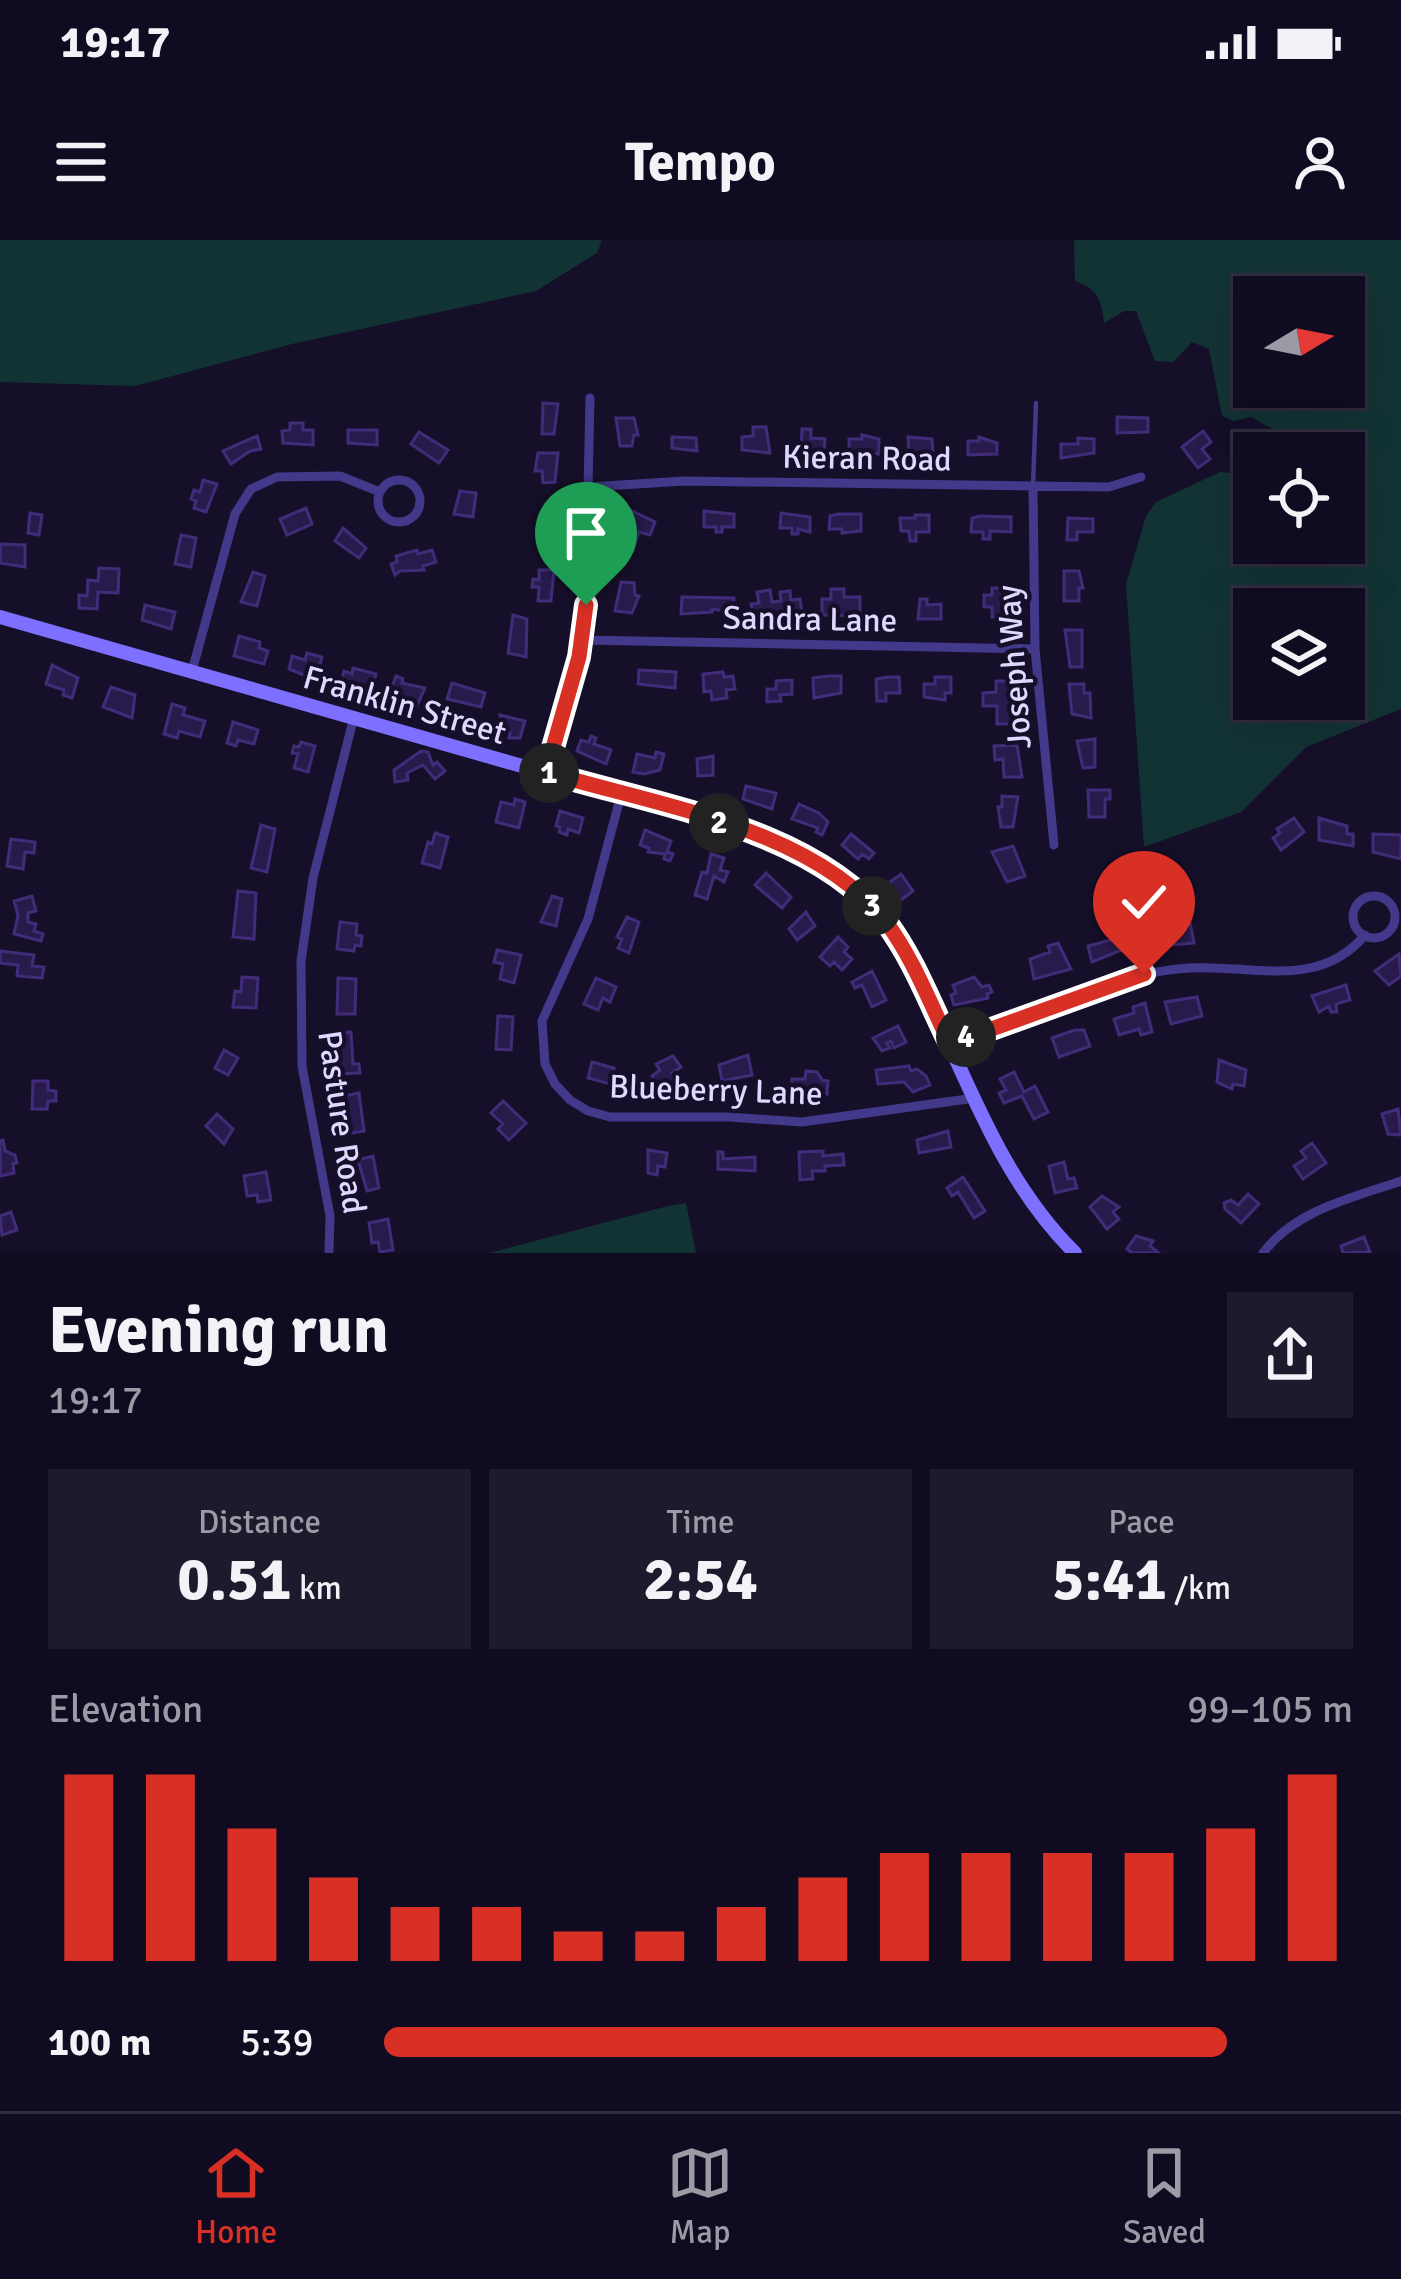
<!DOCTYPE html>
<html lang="en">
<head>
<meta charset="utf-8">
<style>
	body { margin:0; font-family:Signika,sans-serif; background:#1e192d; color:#f1f3f6; height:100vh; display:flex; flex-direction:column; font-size:45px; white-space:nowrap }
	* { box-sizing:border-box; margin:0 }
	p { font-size:39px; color:#9c9ba5 }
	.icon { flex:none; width:66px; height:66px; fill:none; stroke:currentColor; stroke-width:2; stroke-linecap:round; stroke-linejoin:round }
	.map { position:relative; height:1013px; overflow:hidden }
	.panel { display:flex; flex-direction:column; background:#100b20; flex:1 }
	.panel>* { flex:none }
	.needle { width:78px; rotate:80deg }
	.buttons { position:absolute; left:1233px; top:36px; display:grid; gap:24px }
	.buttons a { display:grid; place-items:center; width:132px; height:132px; border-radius:0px; background:#100b20; box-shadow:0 12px 48px #0002,0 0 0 3px #302b3e; font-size:60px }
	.pin { position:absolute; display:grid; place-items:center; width:102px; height:102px; color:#fff; margin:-123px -51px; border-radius:50% 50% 50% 0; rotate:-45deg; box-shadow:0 0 12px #0007 }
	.pin .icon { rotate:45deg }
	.km { position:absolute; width:60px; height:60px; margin:-30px; border-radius:50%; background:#222; color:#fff; font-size:33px; line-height:60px; text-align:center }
	.round { display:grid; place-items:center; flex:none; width:126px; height:126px; border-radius:0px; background:#1e192d }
	.summary { display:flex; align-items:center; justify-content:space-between; height:204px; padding:0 48px }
	h1 { font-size:66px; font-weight:700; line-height:90px }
	.stats { display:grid; grid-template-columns:repeat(3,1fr); gap:18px; height:204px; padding:12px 48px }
	.stats div { display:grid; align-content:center; border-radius:0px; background:#1e192d; text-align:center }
	.stats b { font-size:60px; font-weight:700 }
	.stats small { font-size:33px; font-weight:400 }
	.stats p { font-size:33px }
	.chart { height:336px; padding:24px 48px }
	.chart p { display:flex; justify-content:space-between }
	.chart svg { width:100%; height:216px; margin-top:12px; stroke:#d93025; stroke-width:6 }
	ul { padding:0 48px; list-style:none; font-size:39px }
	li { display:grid; grid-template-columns:192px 144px 1fr; align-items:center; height:90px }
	li i { height:30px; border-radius:15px; background:#d93025 }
	.status { display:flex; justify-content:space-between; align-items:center; height:84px; padding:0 60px; background:#100b20; direction:ltr }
	.status svg { height:33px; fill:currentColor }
	header { display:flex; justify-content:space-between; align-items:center; height:156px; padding:0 48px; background:#100b20; font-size:54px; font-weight:700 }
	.dock { display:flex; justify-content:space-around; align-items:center; height:168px; border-top:3px solid #302b3e; background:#100b20; font-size:33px; color:#9c9ba5 }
	.dock a { display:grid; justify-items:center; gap:6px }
	.dock .active { color:#d93025 }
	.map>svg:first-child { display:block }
</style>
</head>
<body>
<div class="status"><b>19:17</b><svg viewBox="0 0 49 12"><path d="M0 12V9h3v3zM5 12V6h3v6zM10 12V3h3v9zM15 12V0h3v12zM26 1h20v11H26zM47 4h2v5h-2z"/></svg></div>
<header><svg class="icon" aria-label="menu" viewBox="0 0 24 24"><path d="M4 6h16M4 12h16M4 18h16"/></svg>Tempo<svg class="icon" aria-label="person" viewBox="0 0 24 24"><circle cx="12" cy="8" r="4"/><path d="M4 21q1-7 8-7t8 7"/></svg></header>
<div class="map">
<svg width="1401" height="1013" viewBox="0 0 1401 1013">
	<rect width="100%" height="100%" fill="#160f2a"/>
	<!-- green -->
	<path fill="#123334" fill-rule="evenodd" d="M 0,0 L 602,0 L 597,13 L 536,51 L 292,104 L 135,146 L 0,142 Z
		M 1074,0 L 1401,0 L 1401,469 L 1306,507 L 1241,572 L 1144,607 L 1126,344 L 1146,276 L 1156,262 L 1220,232 L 1254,235 L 1254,303 L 1344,303 L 1344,213 L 1315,213 L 1299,197 L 1289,198 L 1251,177 L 1234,181 L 1222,176 L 1209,109 L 1192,102 L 1173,122 L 1155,121 L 1136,71 L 1124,71 L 1104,83 C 1101,59 1099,50 1075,41 ZM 1344,57 L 1344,147 L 1254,147 L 1254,57 ZM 1344,369 L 1344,459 L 1254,459 L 1254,369 Z
		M 686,963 L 696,1013 L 489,1013 L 664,967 Z"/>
	<!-- building -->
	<path fill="#281b4c" stroke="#412c79" stroke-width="3" d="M 543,163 L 558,164 L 554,194 L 542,194 Z
		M 1117,177 L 1148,178 L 1148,192 L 1117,193 Z
		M 616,178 L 634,178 L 638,195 L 634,195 L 632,206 L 620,206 Z
		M 290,183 L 303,183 L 303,190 L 313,190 L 313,205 L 283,203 L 282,191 L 290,190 Z
		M 753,187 L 766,187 L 770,213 L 742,210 L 742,197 L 753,196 Z
		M 802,189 L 811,189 L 811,198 L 825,199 L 824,214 L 801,213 Z
		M 348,190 L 377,190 L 377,205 L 348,203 Z
		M 1203,191 L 1211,202 L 1202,209 L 1210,219 L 1198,228 L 1182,207 Z
		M 419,192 L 448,210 L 439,223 L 411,204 Z
		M 862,195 L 879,199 L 879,214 L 849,211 L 849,199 L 862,199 Z
		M 257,196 L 261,209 L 250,211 L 231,224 L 223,211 Z
		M 672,197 L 696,198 L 697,211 L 672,208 Z
		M 908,197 L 932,199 L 933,214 L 909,215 Z
		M 979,197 L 997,203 L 997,214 L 968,215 L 968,201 L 979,201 Z
		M 1078,198 L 1094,199 L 1094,213 L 1061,218 L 1061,204 L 1078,204 Z
		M 538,213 L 558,213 L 555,242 L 543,243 L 542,231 L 535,231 Z
		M 203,240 L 217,244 L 206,272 L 194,268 L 196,261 L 191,259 L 194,250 L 200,252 Z
		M 460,251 L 476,253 L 473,277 L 454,274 Z
		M 306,268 L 312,284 L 287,295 L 280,279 Z
		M 626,268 L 655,282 L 650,295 L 639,292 L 633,311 L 618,307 L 622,295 L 617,294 Z
		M 704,271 L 734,274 L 734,287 L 722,287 L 722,292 L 716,292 L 716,287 L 704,287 Z
		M 30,273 L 42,275 L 39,295 L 28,293 Z
		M 781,273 L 810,277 L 810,292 L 798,289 L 798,294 L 792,294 L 792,288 L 780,288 Z
		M 838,274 L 861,274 L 861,291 L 842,293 L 842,289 L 829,289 L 830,276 Z
		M 915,275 L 929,275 L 929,292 L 916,292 L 916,301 L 910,301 L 909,291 L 901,291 L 900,278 L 915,278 Z
		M 980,276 L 1011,277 L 1011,292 L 990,291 L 990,299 L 983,299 L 983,292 L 971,292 L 972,278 Z
		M 1068,278 L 1093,279 L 1093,292 L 1077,292 L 1077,300 L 1067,300 Z
		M 540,279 L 557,280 L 553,301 L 556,301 L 556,309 L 544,309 L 544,301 L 539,300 Z
		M 343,288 L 366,308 L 359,318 L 335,301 Z
		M 181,295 L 196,298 L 191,327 L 175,324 Z
		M 0,304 L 25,305 L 25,327 L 0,323 Z
		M 417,310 L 418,314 L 432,310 L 436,322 L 423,326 L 424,330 L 400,331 L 395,335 L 391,324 L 397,322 L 396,316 Z
		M 99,328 L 119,329 L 118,353 L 98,352 L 97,369 L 79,368 L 79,355 L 87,356 L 88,340 L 98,341 Z
		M 539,330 L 554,330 L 551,361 L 538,361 L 539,347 L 532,347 L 533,339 L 539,340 Z
		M 1064,331 L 1079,331 L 1083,348 L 1079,348 L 1079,361 L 1064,361 Z
		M 253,332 L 265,336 L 257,366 L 241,362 Z
		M 621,342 L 634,343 L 635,355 L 639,356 L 632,373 L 615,371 Z
		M 992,348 L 1005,348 L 1007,377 L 992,377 L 992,367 L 984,367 L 984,355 L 992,355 Z
		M 831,349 L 844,349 L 844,357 L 860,357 L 860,376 L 822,375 L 822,359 L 831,359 Z
		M 770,350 L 772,362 L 781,361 L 780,352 L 790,351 L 791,360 L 800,359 L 802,373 L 753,376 L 751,364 L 759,363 L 757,352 Z
		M 682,357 L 734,358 L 733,372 L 712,369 L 712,372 L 681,374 Z
		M 920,359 L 927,359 L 927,365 L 941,364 L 941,379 L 918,379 Z
		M 145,365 L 175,372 L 171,389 L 142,380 Z
		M 513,375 L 527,379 L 526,417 L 508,413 Z
		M 1065,390 L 1082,390 L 1082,427 L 1070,427 Z
		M 239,396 L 260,402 L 259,408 L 268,411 L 264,424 L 234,416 Z
		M 307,413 L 322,417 L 316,440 L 289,429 L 292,416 L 305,420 Z
		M 52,425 L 78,438 L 72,458 L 63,455 L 64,450 L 46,444 Z
		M 353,428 L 376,434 L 370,454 L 340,446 L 344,431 L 352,434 Z
		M 639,430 L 676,432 L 675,448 L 638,444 Z
		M 723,432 L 724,437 L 733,436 L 735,449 L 726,450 L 727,458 L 712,460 L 711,451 L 704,452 L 703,434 Z
		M 396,436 L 403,439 L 402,443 L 425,448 L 414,472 L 387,461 Z
		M 828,436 L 841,436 L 841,453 L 814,458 L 813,438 Z
		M 888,437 L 899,437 L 900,453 L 886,453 L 886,461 L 877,461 L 876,439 Z
		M 935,437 L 951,437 L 951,453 L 945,453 L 945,460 L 924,457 L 924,444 L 935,444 Z
		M 792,440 L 792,454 L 780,455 L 781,461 L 767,462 L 767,449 L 776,449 L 776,441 Z
		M 996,441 L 1012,441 L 1015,465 L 1009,467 L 1013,467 L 1013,484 L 997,484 L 997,466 L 983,466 L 983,453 L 996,452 Z
		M 452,443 L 485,453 L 481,467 L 447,459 Z
		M 1069,444 L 1084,444 L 1084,453 L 1090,453 L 1091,478 L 1072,474 Z
		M 111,447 L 135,455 L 132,478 L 103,467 Z
		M 172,464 L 185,468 L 183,475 L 205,481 L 200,497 L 179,491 L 177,498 L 164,494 Z
		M 500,475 L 525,481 L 520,498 L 509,498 L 510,493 L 501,491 Z
		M 233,482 L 258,490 L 254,504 L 238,500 L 236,506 L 227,503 Z
		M 591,496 L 596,498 L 594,504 L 611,510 L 606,524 L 577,511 L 581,500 L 589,502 Z
		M 1095,499 L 1095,527 L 1083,528 L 1077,501 Z
		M 301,502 L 315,506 L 308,532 L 294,528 L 298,514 L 292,513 L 294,506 L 299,507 Z
		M 1017,505 L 1022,537 L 1004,537 L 1003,519 L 995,520 L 994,506 Z
		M 421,511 L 428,512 L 433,525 L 437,522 L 445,531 L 435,539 L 423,525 L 407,533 L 408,540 L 395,542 L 394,530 Z
		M 656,512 L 664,514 L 660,530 L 644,534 L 633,532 L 637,514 L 655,518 Z
		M 713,516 L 713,535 L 698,536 L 697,519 Z
		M 746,546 L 776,553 L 772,569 L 743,559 Z
		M 1088,550 L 1110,550 L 1110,559 L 1105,559 L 1105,577 L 1089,577 Z
		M 1002,556 L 1018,557 L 1013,587 L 1001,587 L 998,567 L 1002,567 Z
		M 515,559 L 525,562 L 519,588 L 496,582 L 501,562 L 514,565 Z
		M 799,564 L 819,573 L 828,582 L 822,595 L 816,592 L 818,588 L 792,579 Z
		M 560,571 L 583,578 L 579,593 L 568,589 L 567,595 L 559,592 L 560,587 L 556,586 Z
		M 1294,578 L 1304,592 L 1281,610 L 1273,598 L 1280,593 L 1277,589 Z
		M 1319,578 L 1347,586 L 1347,594 L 1353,594 L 1353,606 L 1319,600 Z
		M 261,585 L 275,589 L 267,632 L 251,628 Z
		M 645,590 L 671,601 L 667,612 L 673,614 L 670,621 L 664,619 L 665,614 L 648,612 L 649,608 L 640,605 Z
		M 435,593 L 448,597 L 440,628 L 422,623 L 428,602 L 432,604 Z
		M 851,594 L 874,613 L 869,619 L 862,614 L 858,619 L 842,605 Z
		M 1373,594 L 1401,595 L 1401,619 L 1373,612 Z
		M 11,599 L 35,602 L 34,613 L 25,612 L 23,629 L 7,626 Z
		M 1013,606 L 1025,636 L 1007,642 L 992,612 Z
		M 711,614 L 724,618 L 720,630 L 728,632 L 724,642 L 714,636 L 707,659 L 695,655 L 702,632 L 707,633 Z
		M 766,633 L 791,657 L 782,668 L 755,645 Z
		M 901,634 L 913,651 L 901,660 L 886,645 Z
		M 238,651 L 256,653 L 254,699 L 233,697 Z
		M 32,656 L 36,671 L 28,673 L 28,682 L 36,684 L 34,691 L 43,694 L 41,701 L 14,694 L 18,675 L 14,661 Z
		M 552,656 L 562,659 L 556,686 L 541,682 Z
		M 806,672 L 815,686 L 797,700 L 789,689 Z
		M 627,677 L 639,682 L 629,713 L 618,708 L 622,699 L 617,697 Z
		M 340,682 L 357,684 L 356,695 L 362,696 L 361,706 L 355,705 L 354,711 L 337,709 Z
		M 1190,682 L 1194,703 L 1161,706 L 1158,690 Z
		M 838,697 L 848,707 L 844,712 L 852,719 L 842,730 L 834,722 L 830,726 L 820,717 Z
		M 1121,697 L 1124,709 L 1092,722 L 1088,706 Z
		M 1058,703 L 1071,729 L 1034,739 L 1030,719 L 1050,712 L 1048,706 Z
		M 497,710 L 521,715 L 514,743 L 500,739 L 503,724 L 494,722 Z
		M 0,711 L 34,715 L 32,726 L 44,727 L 42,738 L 17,736 L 18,725 L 0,723 Z
		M 1399,714 L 1401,736 L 1389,745 L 1375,731 Z
		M 872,731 L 886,760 L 872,767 L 862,745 L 855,748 L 852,742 Z
		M 242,737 L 258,738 L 256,768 L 233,767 L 235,751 L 241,752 Z
		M 974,737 L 982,747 L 989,745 L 992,752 L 987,754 L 988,758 L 954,765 L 951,755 L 956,753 L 953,745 Z
		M 338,738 L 356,739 L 355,774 L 337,774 Z
		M 596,738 L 616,747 L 610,762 L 603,758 L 598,770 L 584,764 Z
		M 1346,745 L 1350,760 L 1336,764 L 1337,772 L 1331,772 L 1329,766 L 1319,772 L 1312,756 Z
		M 1197,757 L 1202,776 L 1171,784 L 1165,762 Z
		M 1145,763 L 1152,792 L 1141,795 L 1139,789 L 1119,795 L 1114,779 L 1134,773 L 1133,767 Z
		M 498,776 L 513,777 L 511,810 L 496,809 Z
		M 898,786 L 906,802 L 894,808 L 891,801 L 887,803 L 890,808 L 882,811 L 873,798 Z
		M 1075,790 L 1084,790 L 1090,806 L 1059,817 L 1052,798 Z
		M 351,792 L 353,824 L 359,824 L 360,833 L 337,834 L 336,793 Z
		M 224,810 L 238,818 L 228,835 L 215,828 Z
		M 748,815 L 752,835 L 722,841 L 719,825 Z
		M 673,816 L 681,827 L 672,833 L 675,838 L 660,848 L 652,836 L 660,830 L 656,824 Z
		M 1219,820 L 1246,830 L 1244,846 L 1233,844 L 1232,849 L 1217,842 Z
		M 592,822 L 614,828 L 610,844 L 588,838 Z
		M 909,826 L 911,831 L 917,829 L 926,836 L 930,845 L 913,852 L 904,842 L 878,844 L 876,830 Z
		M 806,831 L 817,832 L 822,840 L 828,841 L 827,854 L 814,850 L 814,855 L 792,853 L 792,839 L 805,839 Z
		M 1014,832 L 1024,852 L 1035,846 L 1048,872 L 1034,879 L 1022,856 L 1004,863 L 999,853 L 1006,850 L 1000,839 Z
		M 33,841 L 48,841 L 48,850 L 56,851 L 56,861 L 48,861 L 47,869 L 32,869 Z
		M 359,853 L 364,891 L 352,893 L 343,856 Z
		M 503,861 L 526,883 L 509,900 L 498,889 L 503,884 L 491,873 Z
		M 1398,869 L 1401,895 L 1388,894 L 1382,874 Z
		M 217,874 L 233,889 L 224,904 L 206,886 Z
		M 948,891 L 951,907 L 919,913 L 917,900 Z
		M 3,900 L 5,911 L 15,915 L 17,923 L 13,924 L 14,933 L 0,936 L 0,901 Z
		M 1312,903 L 1326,923 L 1303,939 L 1294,926 L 1306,918 L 1301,911 Z
		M 648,910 L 667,913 L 665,927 L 658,926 L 657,935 L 648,933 Z
		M 823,911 L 823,916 L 843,914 L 844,925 L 825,926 L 825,931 L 812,931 L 813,939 L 800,940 L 799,912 Z
		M 718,912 L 723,912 L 723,919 L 755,917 L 755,931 L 718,929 Z
		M 373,916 L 379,948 L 367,951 L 358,920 Z
		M 1064,922 L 1068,939 L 1074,938 L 1077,948 L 1055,953 L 1049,926 Z
		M 266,932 L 271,960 L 258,962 L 257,955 L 247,956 L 244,936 Z
		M 963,937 L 985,971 L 974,978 L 958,952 L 952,956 L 947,948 Z
		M 1248,954 L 1259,964 L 1241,983 L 1225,969 L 1224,963 L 1231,960 L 1238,965 Z
		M 1102,956 L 1119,967 L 1113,972 L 1119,979 L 1107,989 L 1090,967 Z
		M 11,972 L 17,990 L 2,995 L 0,976 Z
		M 388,979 L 393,1010 L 380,1012 L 378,1002 L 372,1003 L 369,983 Z
		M 1136,996 L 1153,1001 L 1150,1006 L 1159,1013 L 1132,1013 L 1127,1009 Z
		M 1364,997 L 1370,1012 L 1343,1013 L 1341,1006 Z"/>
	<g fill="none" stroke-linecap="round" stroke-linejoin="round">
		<!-- lane -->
		<path stroke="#42398b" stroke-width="4.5" d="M 1033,247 L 1036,163"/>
		<!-- street -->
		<path stroke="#42398b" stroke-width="9" d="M378 261a21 21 0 1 1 42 0a21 21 0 1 1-42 0Z
			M 589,247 L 684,241 L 1109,247 L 1141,237
			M 1033,247 L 1035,409 L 1054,605
			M 583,400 L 1035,409
			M 192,431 L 235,274 L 251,249 L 277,237 L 340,236 L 380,252
			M 546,532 L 579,417 L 585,384 L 590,158
			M 621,555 L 588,679 L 542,781 L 545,824 L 555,844 L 570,860 L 588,871 L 610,877 L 729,877 L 802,882 L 975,858
			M1353 677a21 21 0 1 1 42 0a21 21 0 1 1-42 0Z
			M 950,804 C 1022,774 1111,733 1189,728 C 1251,724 1318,751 1365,695
			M 329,1013 L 330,976 L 302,826 L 301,721 L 313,638 L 354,477
			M 1263,1013 C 1295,970 1352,958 1401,941"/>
		<!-- secondary -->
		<path stroke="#7e70ff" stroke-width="14" d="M 0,377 L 746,590 C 787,605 825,621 858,651 C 893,683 912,725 932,767 C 973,854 1005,944 1075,1013"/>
	</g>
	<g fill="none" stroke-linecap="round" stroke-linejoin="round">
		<defs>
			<path id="route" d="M 586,365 L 579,417 L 546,532 C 655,565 814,588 886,682 C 913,718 930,763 950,804 L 1144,734"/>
		</defs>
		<!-- route casing -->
		<use href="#route" stroke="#fff" stroke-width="24"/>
		<!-- route -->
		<use href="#route" stroke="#d93025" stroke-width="15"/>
	</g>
	<g text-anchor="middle" stroke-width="9" stroke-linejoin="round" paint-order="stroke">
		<!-- street labels -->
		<g font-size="33" fill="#e0d9ff" stroke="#160f2a">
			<text transform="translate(867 217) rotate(1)" y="12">Kieran Road</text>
			<text transform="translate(810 378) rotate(1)" y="12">Sandra Lane</text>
			<text transform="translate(1013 427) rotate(-94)" y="12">Joseph Way</text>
			<text transform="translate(405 464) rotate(16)" y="12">Franklin Street</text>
			<text transform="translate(716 849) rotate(2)" y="12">Blueberry Lane</text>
			<text transform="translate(343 882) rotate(82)" y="12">Pasture Road</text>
		</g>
	</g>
</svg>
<div class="buttons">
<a><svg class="needle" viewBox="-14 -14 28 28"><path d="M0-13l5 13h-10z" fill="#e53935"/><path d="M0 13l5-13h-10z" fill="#9c9ba5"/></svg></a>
<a><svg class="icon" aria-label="locate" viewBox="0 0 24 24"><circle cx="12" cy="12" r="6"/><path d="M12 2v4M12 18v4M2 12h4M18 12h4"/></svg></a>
<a><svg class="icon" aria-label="layers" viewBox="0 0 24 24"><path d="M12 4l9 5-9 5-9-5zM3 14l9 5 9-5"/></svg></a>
</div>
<div class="pin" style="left:586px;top:365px;background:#1e9e55"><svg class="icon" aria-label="arrive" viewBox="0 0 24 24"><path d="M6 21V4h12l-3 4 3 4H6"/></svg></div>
<div class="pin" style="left:1144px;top:734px;background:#d93025"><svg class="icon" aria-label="check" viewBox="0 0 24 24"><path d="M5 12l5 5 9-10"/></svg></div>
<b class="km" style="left:549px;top:533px">1</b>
<b class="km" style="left:719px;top:583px">2</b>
<b class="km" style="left:872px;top:666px">3</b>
<b class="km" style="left:966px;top:797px">4</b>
</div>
<section class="panel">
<div class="summary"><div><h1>Evening run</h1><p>19:17</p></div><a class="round"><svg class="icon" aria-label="share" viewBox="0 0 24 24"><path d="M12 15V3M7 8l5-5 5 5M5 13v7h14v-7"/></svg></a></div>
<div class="stats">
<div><p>Distance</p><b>0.51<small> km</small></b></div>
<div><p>Time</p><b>2:54</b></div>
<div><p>Pace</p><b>5:41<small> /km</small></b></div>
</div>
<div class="chart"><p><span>Elevation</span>99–105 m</p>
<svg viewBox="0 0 160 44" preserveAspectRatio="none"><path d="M5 44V6M15 44V6M25 44V17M35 44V27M45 44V33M55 44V33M65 44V38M75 44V38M85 44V33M95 44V27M105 44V22M115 44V22M125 44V22M135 44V22M145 44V17M155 44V6"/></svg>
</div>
<ul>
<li><b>100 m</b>5:39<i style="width:87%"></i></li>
</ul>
</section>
<nav class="dock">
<a class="active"><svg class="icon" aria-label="home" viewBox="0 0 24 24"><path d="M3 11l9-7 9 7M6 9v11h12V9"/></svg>Home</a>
<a><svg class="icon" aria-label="map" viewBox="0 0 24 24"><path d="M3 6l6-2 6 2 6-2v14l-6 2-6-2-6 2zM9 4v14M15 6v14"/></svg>Map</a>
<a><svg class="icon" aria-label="saved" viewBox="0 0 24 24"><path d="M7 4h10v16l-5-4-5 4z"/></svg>Saved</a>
</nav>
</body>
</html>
